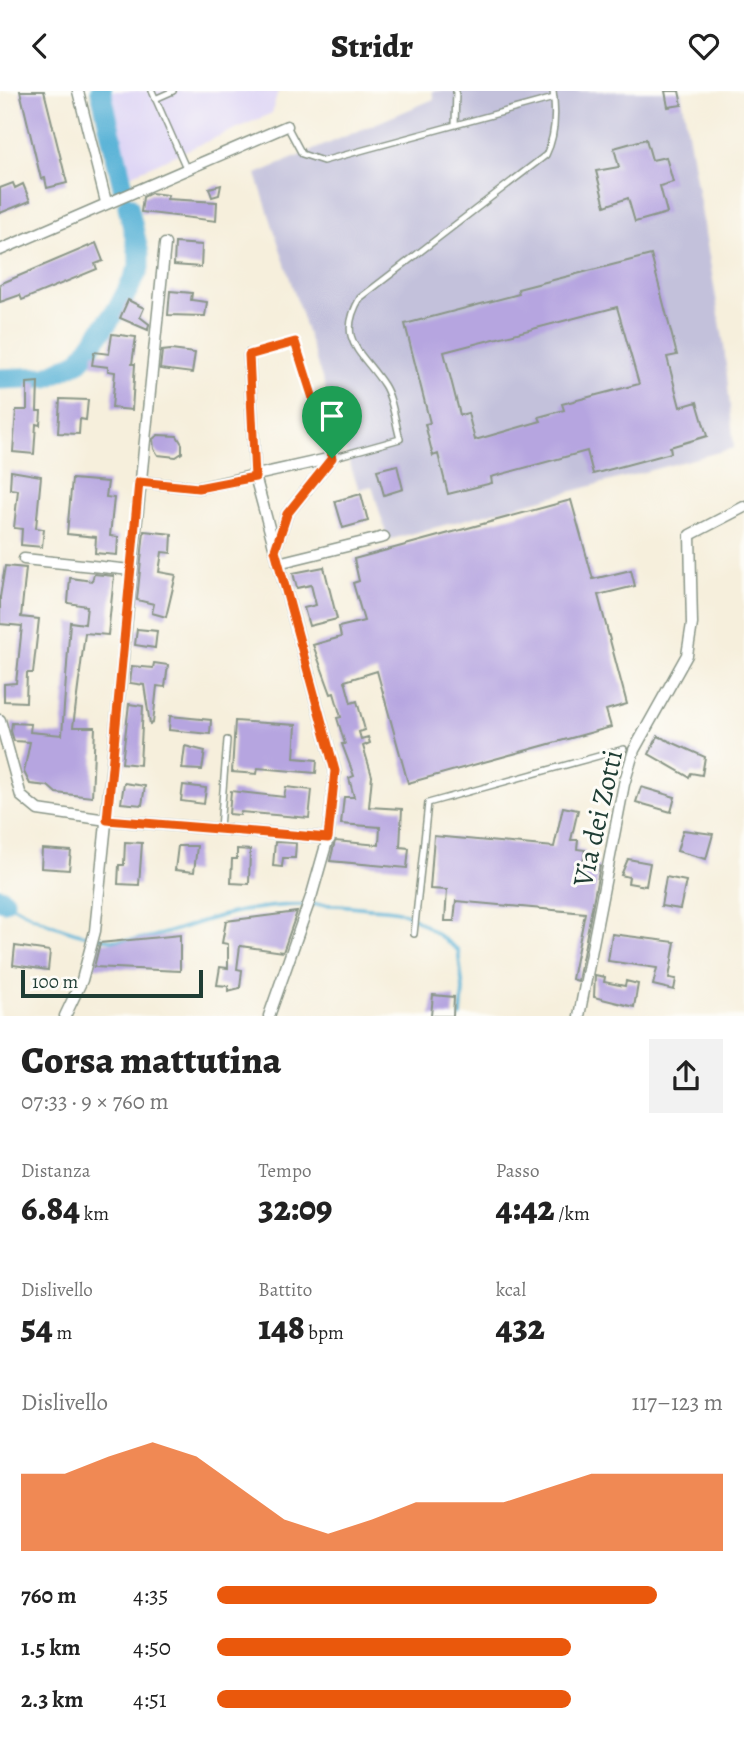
<!DOCTYPE html>
<html lang="it">
<head>
<meta charset="utf-8">
<style>
	body { margin:0; font-family:Alegreya,serif; background:#f2f2f2; color:#222; height:100vh; display:flex; flex-direction:column; font-size:26px; white-space:nowrap }
	* { box-sizing:border-box; margin:0 }
	p { font-size:23px; color:#767676 }
	.icon { flex:none; width:38px; height:38px; fill:none; stroke:currentColor; stroke-width:2; stroke-linecap:round; stroke-linejoin:round }
	.map { position:relative; height:925px; overflow:hidden }
	.side { display:flex; flex-direction:column; background:#fff; flex:1 }
	.side>* { flex:none }
	.scale { position:absolute; left:21px; bottom:18px; width:182px; box-sizing:border-box; padding-left:7px; border:4px solid #1f3d34; border-top:0; font-size:19px; line-height:24px; white-space:nowrap; color:#1f3d34; -webkit-text-stroke:5px #fdfcf7; paint-order:stroke }
	.pin { position:absolute; display:grid; place-items:center; width:60px; height:60px; color:#fff; margin:-72px -30px; border-radius:50% 50% 50% 0; rotate:-45deg; box-shadow:0 0 7px #0007 }
	.pin .icon { rotate:45deg }
	.round { display:grid; place-items:center; flex:none; width:74px; height:74px; border-radius:0px; background:#f2f2f2 }
	.summary { display:flex; align-items:center; justify-content:space-between; height:119px; padding:0 21px }
	h1 { font-size:38px; font-weight:800; line-height:52px }
	.metrics { display:grid; grid-template-columns:repeat(3,1fr); gap:10px; height:119px; padding:7px 21px }
	.metrics div { display:grid; align-content:center }
	.metrics b { font-size:35px; font-weight:800 }
	.metrics small { font-size:19px; font-weight:400 }
	.metrics p { font-size:19px }
	.chart { height:196px; padding:14px 21px }
	.chart p { display:flex; justify-content:space-between }
	.chart svg { width:100%; height:126px; margin-top:7px; fill:#ea580c; opacity:.7 }
	ul { padding:0 21px; list-style:none; font-size:23px }
	li { display:grid; grid-template-columns:112px 84px 1fr; align-items:center; height:52px }
	li i { height:18px; border-radius:9px; background:#ea580c }
	header { display:flex; justify-content:space-between; align-items:center; height:91px; padding:0 21px; background:#fff; font-size:32px; font-weight:800 }
	.map>svg:first-child { display:block }
</style>
</head>
<body>
<header><svg class="icon" aria-label="back" viewBox="0 0 24 24"><path d="M15 5l-7 7 7 7"/></svg>Stridr<svg class="icon" aria-label="heart" viewBox="0 0 24 24"><path d="M12 20l-8-8c-3-5 5-10 8-4 3-6 11-1 8 4z"/></svg></header>
<div class="map">
<svg width="744" height="925" viewBox="0 0 744 925">
	<rect width="100%" height="100%" fill="#fdfcf7"/>
	<filter id="ink" filterUnits="userSpaceOnUse"><feTurbulence type="fractalNoise" baseFrequency=".0143" numOctaves="2"/><feDisplacementMap in="SourceGraphic" scale="14" xChannelSelector="R" yChannelSelector="G"/><feConvolveMatrix kernelMatrix="1 2 1 2 8 2 1 2 1" color-interpolation-filters="sRGB"/></filter>
	<filter id="wash" filterUnits="userSpaceOnUse"><feTurbulence type="fractalNoise" baseFrequency=".00686" numOctaves="4" result="noise"/><feDisplacementMap in="SourceGraphic" scale="28" xChannelSelector="R" yChannelSelector="G"/><feGaussianBlur stdDeviation="1.57" result="paint"/><feColorMatrix in="noise" values="0 0 0 0 0 0 0 0 0 0 0 0 0 0 0 0 0 1.4 0 .05"/><feComposite in="paint" operator="in"/></filter>
	<g filter="url(#wash)">
		<rect width="100%" height="100%" fill="#f6efdc"/>
		<!-- built -->
		<path fill="#ded5f5" d="M 107,0 L 278,0 L 272,22 L 128,85 Z"/>
		<!-- industrial -->
		<path fill="#c3c1db" d="M 432,0 L 681,0 L 724,254 L 734,357 L 388,449 L 372,395 L 359,398 L 352,380 L 256,83 L 434,8 Z"/>
		<g fill="none" stroke-linecap="round" stroke-linejoin="round">
			<!-- stream -->
			<path stroke="#5ab3d7" stroke-width="3.5" d="M 4,810 C 37,829 76,846 114,849 C 148,852 184,835 217,826 C 267,812 318,811 369,817 C 379,818 391,817 401,821 C 422,830 439,845 458,859 L 463,898 L 461,925"/>
			<!-- river -->
			<path stroke="#5ab3d7" stroke-width="21" d="M 101,0 L 123,96
				M 0,288 L 47,286 L 80,270 L 120,214 L 139,177 L 139,163 L 128,115
				M 0,807 L 4,810"/>
		</g>
		<g id="blocks">
			<!-- building -->
			<path fill="#b6a5e0" fill-rule="evenodd" d="M 20,0 L 44,0 L 67,92 L 47,97 L 45,87 L 41,88 Z
				M 665,0 L 679,0 L 682,14 L 668,16 Z
				M 646,48 L 652,69 L 666,66 L 673,91 L 660,95 L 667,122 L 635,131 L 628,107 L 605,115 L 596,80 L 619,76 L 614,57 Z
				M 13,92 L 15,97 L 23,93 L 30,110 L 0,122 L 0,97 Z
				M 221,94 L 219,104 L 212,106 L 209,97 Z
				M 151,102 L 168,104 L 167,108 L 217,111 L 216,130 L 141,121 L 143,106 Z
				M 96,152 L 103,170 L 95,173 L 97,178 L 22,209 L 20,204 L 0,211 L 0,193 Z
				M 175,152 L 202,154 L 201,176 L 174,174 Z
				M 651,164 L 677,264 L 667,266 L 680,316 L 697,311 L 707,345 L 670,356 L 671,362 L 593,383 L 587,360 L 491,386 L 492,392 L 448,403 L 438,363 L 433,365 L 425,333 L 430,332 L 405,233 L 519,203 L 518,198 ZM 617,216 L 639,293 L 562,313 L 564,319 L 539,326 L 541,330 L 475,349 L 468,322 L 460,324 L 444,261 Z
				M 170,200 L 192,202 L 191,209 L 207,211 L 205,225 L 168,224 Z
				M 128,209 L 144,217 L 140,226 L 149,233 L 148,239 L 120,227 Z
				M 112,243 L 136,246 L 132,273 L 135,273 L 132,319 L 112,317 L 115,281 L 108,280 L 108,276 L 92,274 L 94,261 L 109,263 Z
				M 171,259 L 195,262 L 192,282 L 160,278 L 162,260 Z
				M 38,291 L 37,320 L 41,320 L 40,334 L 36,333 L 34,363 L 13,361 L 16,319 L 27,319 L 27,292 Z
				M 60,308 L 88,309 L 86,329 L 80,328 L 79,343 L 58,342 Z
				M 158,344 L 177,345 L 182,353 L 182,362 L 176,366 L 158,364 L 154,358 L 153,348 Z
				M 397,374 L 403,398 L 384,404 L 377,379 Z
				M 11,380 L 41,385 L 36,437 L 44,438 L 42,456 L 21,454 L 22,438 L 14,437 L 18,399 L 10,398 Z
				M 72,388 L 108,391 L 106,406 L 114,407 L 110,445 L 118,446 L 117,464 L 95,462 L 96,446 L 67,443 Z
				M 361,403 L 368,430 L 343,437 L 335,410 Z
				M 571,409 L 593,488 L 631,479 L 635,495 L 598,504 L 627,613 L 606,619 L 611,636 L 408,692 L 377,580 L 345,590 L 351,612 L 357,610 L 365,639 L 359,641 L 361,648 L 368,646 L 370,652 L 363,655 L 372,685 L 369,716 L 402,718 L 400,756 L 409,757 L 407,777 L 330,770 L 335,750 L 379,754 L 380,736 L 341,733 L 344,706 L 354,706 L 349,687 L 354,685 L 342,653 L 345,653 L 337,627 L 341,626 L 334,602 L 331,603 L 313,554 L 341,546 L 339,536 L 364,530 L 353,492 L 359,490 L 354,468 Z
				M 144,440 L 172,443 L 171,462 L 162,461 L 159,481 L 176,484 L 166,526 L 152,522 L 154,513 L 137,509 Z
				M 5,475 L 26,477 L 21,526 L 39,528 L 33,582 L 27,582 L 26,611 L 4,610 L 4,593 L 16,592 L 22,535 L 0,533 L 0,506 Z
				M 324,476 L 337,528 L 309,535 L 304,517 L 316,514 L 311,494 L 297,497 L 293,482 Z
				M 94,483 L 114,485 L 108,544 L 85,542 L 73,636 L 95,636 L 92,706 L 56,702 L 48,695 L 30,693 L 24,681 L 30,651 L 14,650 L 11,640 L 12,632 L 31,633 L 30,641 L 62,644 L 70,531 L 85,533 L 87,515 L 68,512 L 70,487 L 92,490 Z
				M 137,538 L 157,540 L 155,557 L 135,554 Z
				M 154,572 L 168,574 L 165,596 L 157,595 L 153,632 L 150,633 L 144,594 L 130,592 L 132,575 L 153,577 Z
				M 129,613 L 143,615 L 140,674 L 122,672 Z
				M 170,625 L 211,629 L 210,643 L 169,639 Z
				M 235,630 L 296,634 L 294,667 L 317,669 L 316,682 L 258,677 L 257,683 L 232,681 Z
				M 658,645 L 705,666 L 702,684 L 691,682 L 689,686 L 649,663 Z
				M 185,655 L 205,660 L 202,679 L 182,678 Z
				M 124,692 L 145,695 L 142,714 L 121,712 Z
				M 183,694 L 206,697 L 204,713 L 181,710 Z
				M 286,696 L 312,699 L 309,727 L 241,721 L 240,724 L 229,723 L 231,700 L 284,706 Z
				M 641,696 L 675,706 L 671,721 L 636,711 Z
				M 563,716 L 578,719 L 571,749 L 578,749 L 577,758 L 585,759 L 583,773 L 600,775 L 578,890 L 572,888 L 585,822 L 456,810 L 454,830 L 445,830 L 447,799 L 430,798 L 434,745 L 554,756 Z
				M 683,739 L 713,743 L 706,768 L 677,760 Z
				M 125,751 L 142,752 L 139,794 L 118,793 L 119,774 L 124,774 Z
				M 275,751 L 296,752 L 295,767 L 283,767 L 282,776 L 273,775 Z
				M 178,755 L 197,755 L 194,781 L 175,779 Z
				M 42,758 L 71,760 L 69,779 L 41,777 Z
				M 237,758 L 250,759 L 249,793 L 231,792 L 232,768 L 237,768 Z
				M 628,768 L 650,772 L 646,795 L 628,792 L 629,786 L 621,784 Z
				M 666,786 L 686,790 L 680,818 L 661,815 Z
				M 297,821 L 283,861 L 240,855 L 237,878 L 242,879 L 240,897 L 228,900 L 228,895 L 217,894 L 220,876 L 228,877 L 228,853 L 222,852 L 226,830 Z
				M 612,843 L 675,851 L 669,887 L 676,888 L 674,899 L 653,894 L 657,877 L 608,870 Z
				M 180,844 L 180,880 L 94,876 L 100,852 Z
				M 15,855 L 50,860 L 48,879 L 13,874 Z
				M 595,884 L 605,886 L 604,891 L 625,895 L 626,890 L 638,893 L 634,916 L 594,906 Z
				M 433,904 L 454,906 L 453,925 L 431,925 Z"/>
		</g>
	</g>
	<g filter="url(#ink)">
		<use href="#blocks" fill-opacity="0" stroke="#8a9688" stroke-width="2"/>
		<g fill="none" stroke-linecap="round" stroke-linejoin="round">
			<defs>
				<path id="service" d="M 152,0 L 186,77
					M 155,8 L 173,0
					M 455,34 L 456,0
					M 287,35 L 302,63 L 323,70 L 554,7
					M 249,264 L 294,252 L 332,367 L 400,348 C 395,331 393,308 384,294 C 363,261 335,250 360,207 L 546,64 C 556,44 556,22 553,0
					M 220,737 L 227,649
					M 414,843 L 428,712 L 624,658"/>
				<path id="minor" d="M 78,0 L 106,111
					M 0,159 L 287,35
					M 249,264 L 255,385 L 335,680 L 328,747 L 312,803 L 269,925
					M 140,391 L 198,397 L 332,367
					M 275,459 L 287,423 L 332,367
					M 24,468 L 131,479
					M 278,472 L 384,446
					M 0,629 L 21,705 L 38,719 L 107,729 L 328,747
					M 65,925 L 82,889 L 95,840 L 165,153
					M 579,925 L 624,693 L 634,659 L 687,564 L 692,533 L 690,444 L 744,416"/>
			</defs>
			<!-- service casing -->
			<use href="#service" stroke="#8a9688" stroke-width="8"/>
			<!-- minor casing -->
			<use href="#minor" stroke="#8a9688" stroke-width="13"/>
			<!-- service -->
			<use href="#service" stroke="#fff" stroke-width="5"/>
			<!-- minor -->
			<use href="#minor" stroke="#fff" stroke-width="10"/>
		</g>
	</g>
	<g fill="none" stroke-linecap="round" stroke-linejoin="round" filter="url(#ink)">
		<defs>
			<path id="route" d="M 295,251 L 332,367 L 287,423 L 275,459 L 335,680 L 328,747 L 107,729 L 139,391 L 198,397 L 255,386 L 249,264 Z"/>
		</defs>
		<!-- route casing -->
		<use href="#route" stroke="#fff" stroke-width="14"/>
		<!-- route -->
		<use href="#route" stroke="#ea580c" stroke-width="9"/>
	</g>
	<g text-anchor="middle" stroke-width="6" stroke-linejoin="round" paint-order="stroke">
		<!-- street labels -->
		<g font-size="28" fill="#1f3d34" stroke="#fdfcf7">
			<text transform="translate(597 727) rotate(-77)" y="10">Via dei Zotti</text>
		</g>
	</g>
</svg>
<div class="scale">100 m</div>
<div class="pin" style="left:332px;top:367px;background:#1e9e55"><svg class="icon" aria-label="arrive" viewBox="0 0 24 24"><path d="M6 21V4h12l-3 4 3 4H6"/></svg></div>
</div>
<section class="side">
<div class="summary"><div><h1>Corsa mattutina</h1><p>07:33 · 9 × 760 m</p></div><a class="round"><svg class="icon" aria-label="share" viewBox="0 0 24 24"><path d="M12 15V3M7 8l5-5 5 5M5 13v7h14v-7"/></svg></a></div>
<div class="metrics">
<div><p>Distanza</p><b>6.84<small> km</small></b></div>
<div><p>Tempo</p><b>32:09</b></div>
<div><p>Passo</p><b>4:42<small> /km</small></b></div>
</div>
<div class="metrics">
<div><p>Dislivello</p><b>54<small> m</small></b></div>
<div><p>Battito</p><b>148<small> bpm</small></b></div>
<div><p>kcal</p><b>432</b></div>
</div>
<div class="chart"><p><span>Dislivello</span>117–123 m</p>
<svg viewBox="0 0 160 44" preserveAspectRatio="none"><path d="M0 44V17L10 17L20 11L30 6L40 11L50 22L60 33L70 38L80 33L90 27L100 27L110 27L120 22L130 17L140 17L150 17L160 17V44z"/></svg>
</div>
<ul>
<li><b>760 m</b>4:35<i style="width:87%"></i></li>
<li><b>1.5 km</b>4:50<i style="width:70%"></i></li>
<li><b>2.3 km</b>4:51<i style="width:70%"></i></li>
</ul>
</section>
</body>
</html>
